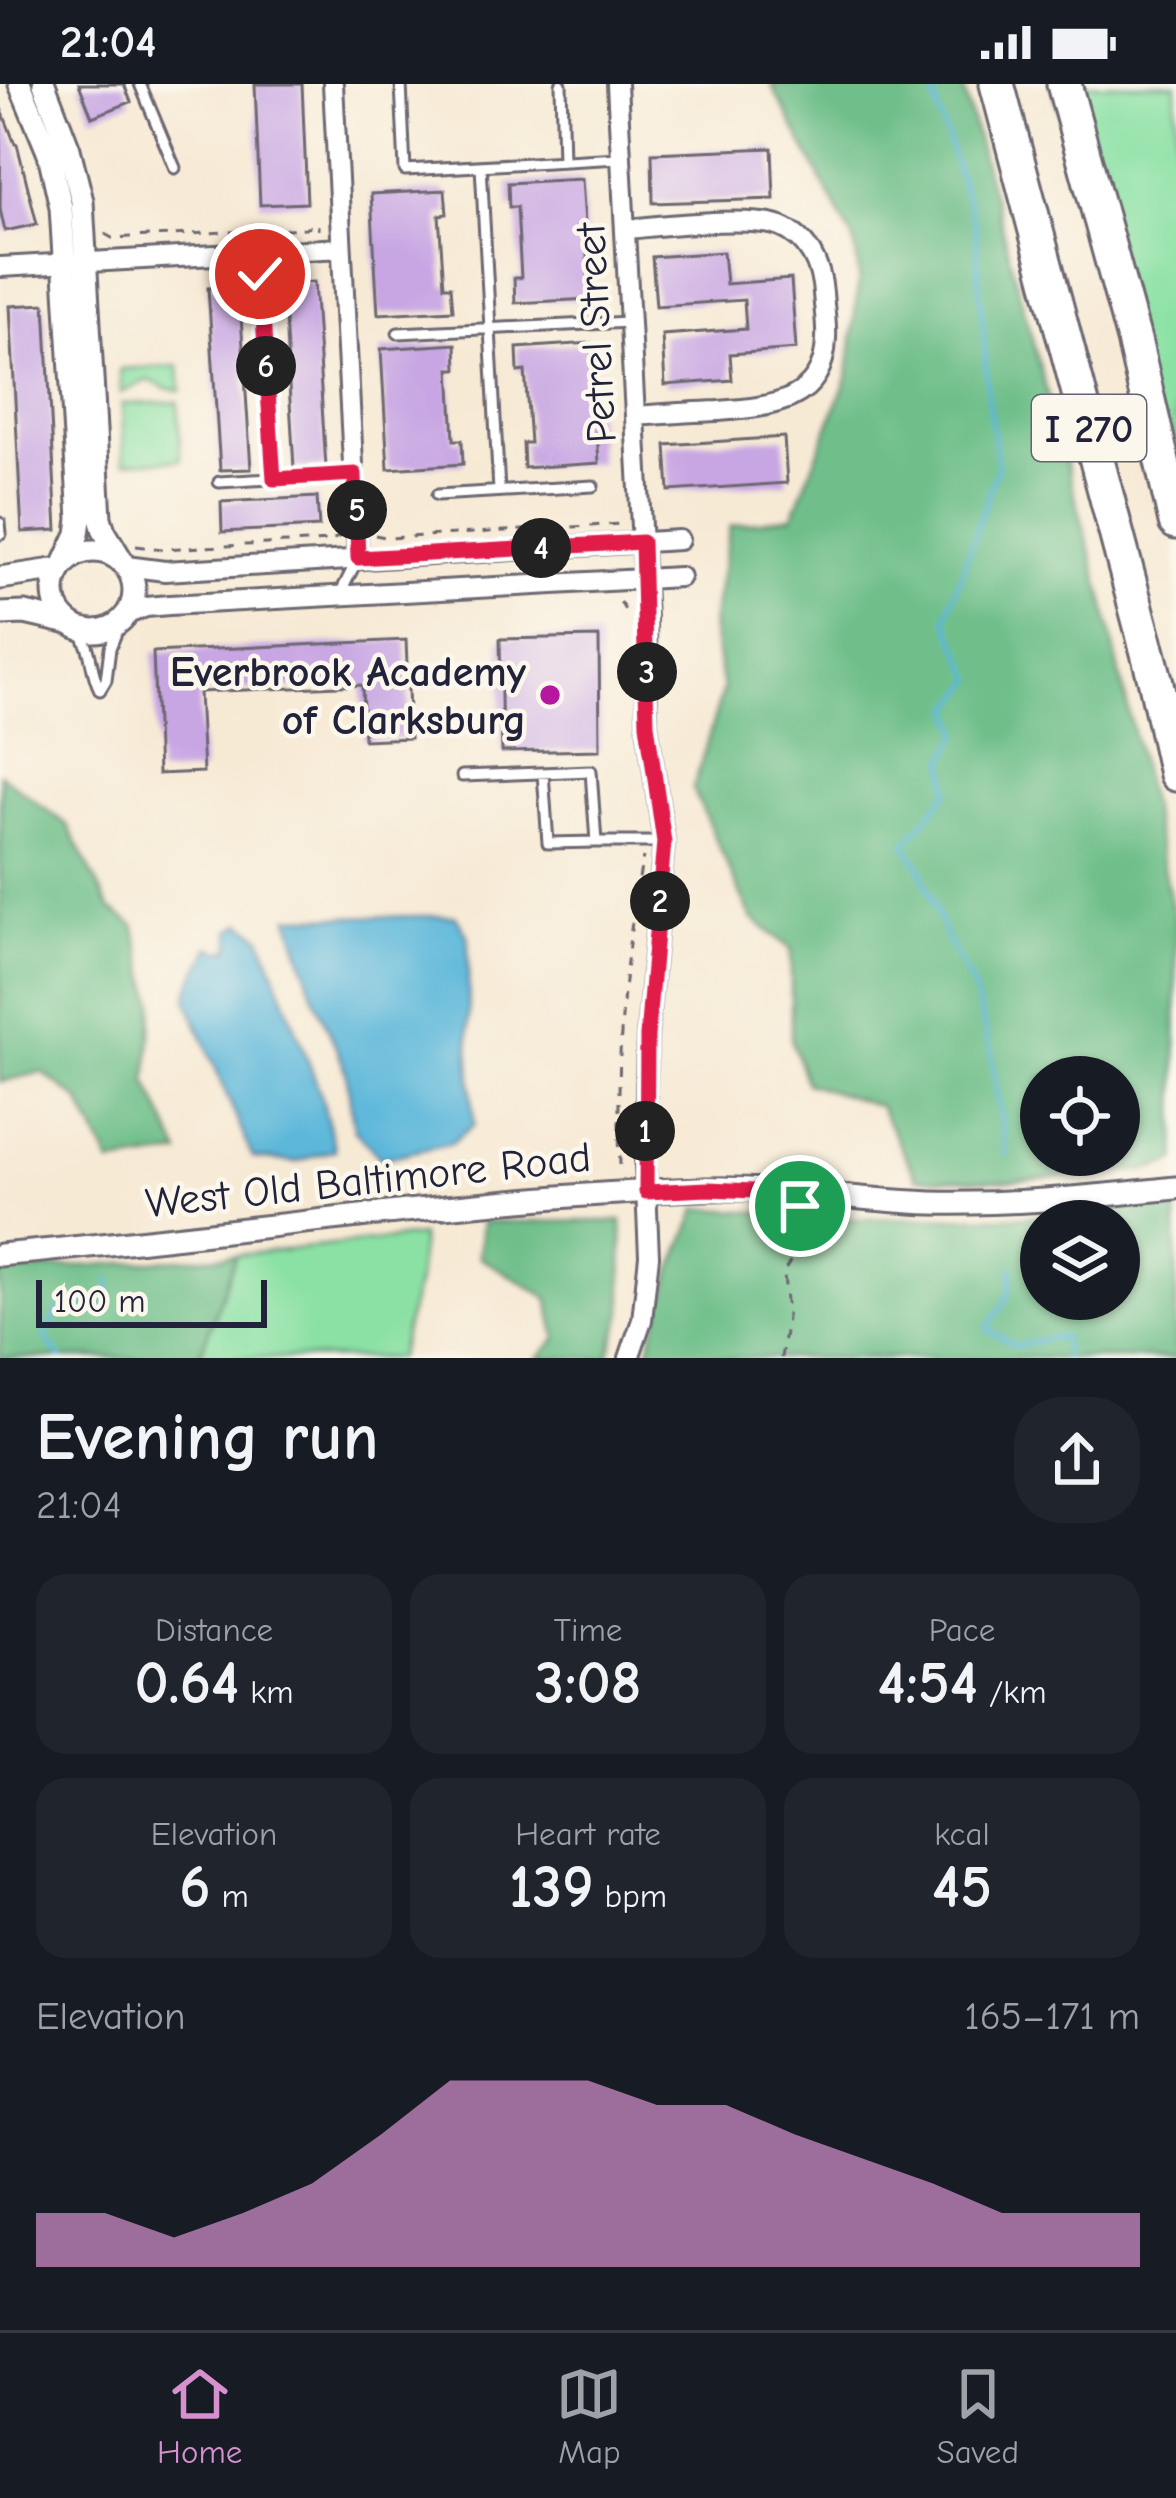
<!DOCTYPE html>
<html lang="en">
<head>
<meta charset="utf-8">
<style>
	body { margin:0; font-family:"Comic Neue",sans-serif; background:#20242c; color:#f1f3f6; height:100vh; display:flex; flex-direction:column; font-size:45px; white-space:nowrap }
	* { box-sizing:border-box; margin:0 }
	p { font-size:39px; color:#9ea1a6 }
	.icon { flex:none; width:66px; height:66px; fill:none; stroke:currentColor; stroke-width:2; stroke-linecap:round; stroke-linejoin:round }
	.map { position:relative; height:1274px; overflow:hidden }
	.sheet { display:flex; flex-direction:column; background:#171b24; flex:1 }
	.sheet>* { flex:none }
	.fabs { position:absolute; left:1020px; top:972px; display:grid; gap:24px }
	.fabs a { display:grid; place-items:center; width:120px; height:120px; border-radius:50%; background:#171b24; box-shadow:0 3px 9px #0004; font-size:60px }
	.scale { position:absolute; left:36px; bottom:30px; width:231px; box-sizing:border-box; padding-left:12px; border:6px solid #22223b; border-top:0; font-size:33px; line-height:42px; white-space:nowrap; color:#22223b; -webkit-text-stroke:9px #fbf7ec; paint-order:stroke }
	.pin { position:absolute; display:grid; place-items:center; width:102px; height:102px; color:#fff; margin:-51px; border:6px solid #fff; border-radius:50%; box-shadow:0 3px 12px #0007 }
	.km { position:absolute; width:60px; height:60px; margin:-30px; border-radius:50%; background:#222; color:#fff; font-size:33px; line-height:60px; text-align:center }
	.round { display:grid; place-items:center; flex:none; width:126px; height:126px; border-radius:48px; background:#20242c }
	.summary { display:flex; align-items:center; justify-content:space-between; height:204px; padding:0 36px }
	h1 { font-size:66px; font-weight:700; line-height:90px }
	.stats { display:grid; grid-template-columns:repeat(3,1fr); gap:18px; height:204px; padding:12px 36px }
	.stats div { display:grid; align-content:center; border-radius:30px; background:#20242c; text-align:center }
	.stats b { font-size:60px; font-weight:700 }
	.stats small { font-size:33px; font-weight:400 }
	.stats p { font-size:33px }
	.chart { height:336px; padding:24px 36px }
	.chart p { display:flex; justify-content:space-between }
	.chart svg { width:100%; height:216px; margin-top:12px; fill:#d690ce; opacity:.7 }
	.status { display:flex; justify-content:space-between; align-items:center; height:84px; padding:0 60px; background:#171b24; direction:ltr }
	.status svg { height:33px; fill:currentColor }
	.menu { display:flex; justify-content:space-around; align-items:center; height:168px; border-top:3px solid #363941; background:#171b24; font-size:33px; color:#9ea1a6 }
	.menu a { display:grid; justify-items:center; gap:6px }
	.menu .on { color:#d690ce }
	.map>svg:first-child { display:block }
</style>
</head>
<body>
<div class="status"><b>21:04</b><svg viewBox="0 0 49 12"><path d="M0 12V9h3v3zM5 12V6h3v6zM10 12V3h3v9zM15 12V0h3v12zM26 1h20v11H26zM47 4h2v5h-2z"/></svg></div>
<div class="map">
<svg width="1176" height="1274" viewBox="0 0 1176 1274">
	<rect width="100%" height="100%" fill="#fbf7ec"/>
	<filter id="ink" filterUnits="userSpaceOnUse"><feTurbulence type="fractalNoise" baseFrequency=".00833" numOctaves="2"/><feDisplacementMap in="SourceGraphic" scale="24" xChannelSelector="R" yChannelSelector="G"/><feConvolveMatrix kernelMatrix="1 2 1 2 8 2 1 2 1" color-interpolation-filters="sRGB"/></filter>
	<filter id="wash" filterUnits="userSpaceOnUse"><feTurbulence type="fractalNoise" baseFrequency=".004" numOctaves="4" result="noise"/><feDisplacementMap in="SourceGraphic" scale="48" xChannelSelector="R" yChannelSelector="G"/><feGaussianBlur stdDeviation="2.7" result="paint"/><feColorMatrix in="noise" values="0 0 0 0 0 0 0 0 0 0 0 0 0 0 0 0 0 1.4 0 .05"/><feComposite in="paint" operator="in"/></filter>
	<g filter="url(#wash)">
		<rect width="100%" height="100%" fill="#f7ead5"/>
		<!-- green -->
		<path fill="#8be1a4" stroke="#568270" stroke-width="3" d="M 1052,0 L 1176,0 L 1176,430 Z
			M 179,282 L 181,307 L 165,304 L 148,296 L 121,309 L 120,285 Z
			M 178,318 L 181,376 L 124,378 L 122,320 Z
			M 421,1152 L 417,1198 L 398,1274 L 199,1274 L 236,1171 Z"/>
		<!-- forest -->
		<path fill="#70bf8a" stroke="#497062" stroke-width="3" fill-rule="evenodd" d="M 771,0 L 962,0 L 1103,513 L 1176,840 L 1176,1077 L 1150,1086 L 1009,1097 L 917,1094 L 879,1022 L 806,999 L 791,954 L 791,865 L 751,833 L 693,705 L 723,605 L 712,541 L 730,442 L 793,432 L 848,292 L 859,193 L 855,159 ZM 1119,993 L 1119,1071 L 1041,1071 L 1041,993 Z
			M 0,690 L 68,742 L 110,825 L 134,841 L 154,919 L 147,997 L 181,1070 L 111,1080 L 79,1016 L 42,988 L 0,998 Z
			M 1176,1122 L 1176,1274 L 646,1274 L 672,1187 L 698,1124 L 858,1135 L 1041,1132 ZM 1119,1137 L 1119,1215 L 1041,1215 L 1041,1137 Z
			M 622,1137 L 623,1229 L 608,1274 L 538,1274 L 557,1255 L 548,1214 L 479,1173 L 482,1138 Z
			M 236,1171 L 199,1274 L 0,1274 L 0,1188 Z"/>
		<!-- water -->
		<path fill="#5cb7da" stroke="#3f6c8a" stroke-width="3" d="M 456,832 L 468,853 L 469,962 L 474,1041 L 451,1059 L 381,1075 L 354,1045 L 346,987 L 314,912 L 289,833 Z
			M 242,839 L 261,852 L 321,1011 L 335,1066 L 296,1078 L 253,1074 L 187,915 C 191,891 202,885 210,863 L 220,867 L 231,865 L 231,846 Z"/>
		<g fill="none" stroke-linecap="round" stroke-linejoin="round">
			<!-- stream -->
			<path stroke="#5cb7da" stroke-width="4.5" d="M 930,0 L 975,142 L 989,323 L 998,381 L 946,535 L 974,596 L 952,624 L 960,649 L 945,676 L 949,707 L 905,760 L 920,783 L 947,855 L 973,903 L 991,967 L 1006,1072
				M 1012,1183 C 1013,1216 1002,1219 987,1246 L 1017,1262 L 1062,1252 L 1065,1274
				M 61,1274 L 44,1253 L 62,1221 L 87,1219 L 108,1224 L 110,1195"/>
		</g>
		<g id="blocks">
			<!-- building -->
			<path fill="#c8a6e3" d="M 79,0 L 124,0 L 131,18 L 92,33 Z
				M 255,0 L 302,0 L 307,119 L 260,121 Z
				M 1,24 L 15,60 L 17,60 L 37,140 L 5,147 L 0,125 Z
				M 772,64 L 774,115 L 653,119 L 652,69 Z
				M 582,95 L 590,215 L 515,219 L 514,194 L 521,194 L 517,123 L 509,123 L 508,99 Z
				M 445,106 L 447,130 L 439,131 L 444,202 L 451,202 L 453,226 L 378,230 L 371,110 Z
				M 723,168 L 726,200 L 791,195 L 796,265 L 730,270 L 732,296 L 665,301 L 662,251 L 746,245 L 744,216 L 656,222 L 652,173 Z
				M 314,198 L 326,383 L 294,384 L 283,200 Z
				M 239,203 L 251,385 L 220,386 L 208,204 Z
				M 45,220 L 57,446 L 22,448 L 10,222 Z
				M 591,259 L 599,379 L 524,384 L 523,359 L 530,359 L 525,287 L 518,288 L 517,264 Z
				M 456,260 L 457,285 L 450,285 L 454,356 L 462,356 L 463,380 L 388,385 L 381,265 Z
				M 784,353 L 787,399 L 669,407 L 666,361 Z
				M 317,413 L 319,443 L 222,448 L 221,418 Z
				M 599,553 L 600,666 L 502,668 L 500,555 Z
				M 406,556 L 410,654 L 364,656 L 362,601 L 199,608 L 203,688 L 158,690 L 153,568 Z"/>
		</g>
	</g>
	<g filter="url(#ink)">
		<use href="#blocks" fill-opacity="0" stroke="#6d6871" stroke-width="3"/>
		<g fill="none" stroke-linecap="round" stroke-linejoin="round">
			<defs>
				<path id="service" d="M 140,0 L 175,84
					M 401,0 L 405,86 L 619,74
					M 561,0 L 563,77
					M 481,82 L 499,407
					M 259,168 L 274,395
					M 398,249 L 630,238
					M 219,398 L 355,390
					M 437,411 L 593,402
					M 0,439 L 1,450
					M 340,510 L 356,478
					M 77,543 C 95,569 88,582 100,606
					M 100,606 L 106,596 L 110,564 L 121,537
					M 543,689 L 548,759 L 596,758
					M 462,692 L 591,687 L 596,758 L 664,758"/>
				<path id="minor" d="M 333,0 L 358,474
					M 617,0 L 646,535 L 647,640 L 664,758 L 647,952 L 645,1081 L 649,1172 L 642,1236 L 629,1274
					M 625,145 C 662,142 750,131 781,143 C 808,154 821,182 823,209 C 824,224 827,240 826,255 C 824,320 768,323 718,327 C 690,328 663,330 635,332
					M 0,183 L 341,164
					M 126,482 L 165,487 L 679,456
					M 127,530 L 146,523 L 169,521 L 680,493"/>
				<path id="tertiary" d="M 20,0 L 49,70 L 61,123 L 80,435 L 78,450 L 65,478
					M 44,0 L 69,65 L 82,117 L 100,434 L 104,447 L 122,477
					M54 507a40 40 0 1 1 80 0a40 40 0 1 1-80 0Z
					M 0,494 L 60,485
					M 0,530 L 25,529 L 69,539
					M 0,1171 C 235,1150 469,1112 705,1105 C 781,1103 856,1116 931,1119 C 1013,1121 1095,1112 1176,1104"/>
				<path id="motorway" d="M 997,0 L 1155,595 L 1176,690
					M 1064,0 L 1134,256 L 1176,438"/>
			</defs>
			<!-- service casing -->
			<use href="#service" stroke="#6d6871" stroke-width="15"/>
			<!-- minor casing -->
			<use href="#minor" stroke="#6d6871" stroke-width="24"/>
			<!-- tertiary casing -->
			<use href="#tertiary" stroke="#6d6871" stroke-width="27"/>
			<!-- motorway casing -->
			<use href="#motorway" stroke="#6d6871" stroke-width="39"/>
			<!-- path -->
			<path stroke="#6d6871" stroke-width="3" stroke-dasharray="9 9" stroke-linecap="butt" d="M 105,150 L 112,154 L 305,144 L 318,140 L 318,146
				M 375,451 L 390,454 L 622,440
				M 136,462 L 162,465 L 329,457 L 341,452
				M 620,518 L 628,531
				M 620,1081 C 616,978 623,875 643,773
				M 781,1274 L 787,1234 L 784,1188 L 799,1162 L 801,1129"/>
			<!-- service -->
			<use href="#service" stroke="#fff" stroke-width="9"/>
			<!-- minor -->
			<use href="#minor" stroke="#fff" stroke-width="18"/>
			<!-- tertiary -->
			<use href="#tertiary" stroke="#fff" stroke-width="21"/>
			<!-- motorway -->
			<use href="#motorway" stroke="#fff" stroke-width="33"/>
		</g>
	</g>
	<g fill="none" stroke-linecap="round" stroke-linejoin="round" filter="url(#ink)">
		<defs>
			<path id="route" d="M 260,190 L 274,395 L 355,390 L 358,474 L 642,458 L 647,640 L 664,758 L 647,952 L 646,1108 L 708,1105 L 802,1109 L 800,1122"/>
		</defs>
		<!-- route casing -->
		<use href="#route" stroke="#fff" stroke-width="24"/>
		<!-- route -->
		<use href="#route" stroke="#e11d48" stroke-width="15"/>
	</g>
	<!-- markers -->
	<circle fill="#b5179e" stroke="#fbf7ec" stroke-width="4.5" cx="550" cy="611" r="12"/>
	<g text-anchor="middle" stroke-width="9" stroke-linejoin="round" paint-order="stroke">
		<!-- shield labels -->
		<rect fill="#fbf7ec" stroke="#636270" stroke-width="3" x="1032" y="311" width="114" height="66" rx="9"/>
		<g font-size="39" font-weight="bold" fill="#22223b">
			<text x="1089" y="358">I 270</text>
		</g>
		<!-- street labels -->
		<g font-size="42" fill="#22223b" stroke="#fbf7ec">
			<text transform="translate(595 249) rotate(-93)" y="15">Petrel Street</text>
			<text transform="translate(368 1095) rotate(-6)" y="15">West Old Baltimore Road</text>
		</g>
		<!-- poi labels -->
		<g font-size="42" font-weight="bold" fill="#22223b" stroke="#fbf7ec" text-anchor="end">
			<text x="526" y="602">Everbrook Academy<tspan x="526" dy="48">of Clarksburg</tspan></text>
		</g>
	</g>
</svg>
<div class="fabs">
<a><svg class="icon" aria-label="locate" viewBox="0 0 24 24"><circle cx="12" cy="12" r="6"/><path d="M12 2v4M12 18v4M2 12h4M18 12h4"/></svg></a>
<a><svg class="icon" aria-label="layers" viewBox="0 0 24 24"><path d="M12 4l9 5-9 5-9-5zM3 14l9 5 9-5"/></svg></a>
</div>
<div class="scale">100 m</div>
<div class="pin" style="left:800px;top:1122px;background:#1e9e55"><svg class="icon" aria-label="arrive" viewBox="0 0 24 24"><path d="M6 21V4h12l-3 4 3 4H6"/></svg></div>
<div class="pin" style="left:260px;top:190px;background:#d93025"><svg class="icon" aria-label="check" viewBox="0 0 24 24"><path d="M5 12l5 5 9-10"/></svg></div>
<b class="km" style="left:645px;top:1047px">1</b>
<b class="km" style="left:660px;top:817px">2</b>
<b class="km" style="left:647px;top:588px">3</b>
<b class="km" style="left:541px;top:464px">4</b>
<b class="km" style="left:357px;top:426px">5</b>
<b class="km" style="left:266px;top:282px">6</b>
</div>
<section class="sheet">
<div class="summary"><div><h1>Evening run</h1><p>21:04</p></div><a class="round"><svg class="icon" aria-label="share" viewBox="0 0 24 24"><path d="M12 15V3M7 8l5-5 5 5M5 13v7h14v-7"/></svg></a></div>
<div class="stats">
<div><p>Distance</p><b>0.64<small> km</small></b></div>
<div><p>Time</p><b>3:08</b></div>
<div><p>Pace</p><b>4:54<small> /km</small></b></div>
</div>
<div class="stats">
<div><p>Elevation</p><b>6<small> m</small></b></div>
<div><p>Heart rate</p><b>139<small> bpm</small></b></div>
<div><p>kcal</p><b>45</b></div>
</div>
<div class="chart"><p><span>Elevation</span>165–171 m</p>
<svg viewBox="0 0 160 44" preserveAspectRatio="none"><path d="M0 44V33L10 33L20 38L30 33L40 27L50 17L60 6L70 6L80 6L90 11L100 11L110 17L120 22L130 27L140 33L150 33L160 33V44z"/></svg>
</div>
</section>
<nav class="menu">
<a class="on"><svg class="icon" aria-label="home" viewBox="0 0 24 24"><path d="M3 11l9-7 9 7M6 9v11h12V9"/></svg>Home</a>
<a><svg class="icon" aria-label="map" viewBox="0 0 24 24"><path d="M3 6l6-2 6 2 6-2v14l-6 2-6-2-6 2zM9 4v14M15 6v14"/></svg>Map</a>
<a><svg class="icon" aria-label="saved" viewBox="0 0 24 24"><path d="M7 4h10v16l-5-4-5 4z"/></svg>Saved</a>
</nav>
</body>
</html>
